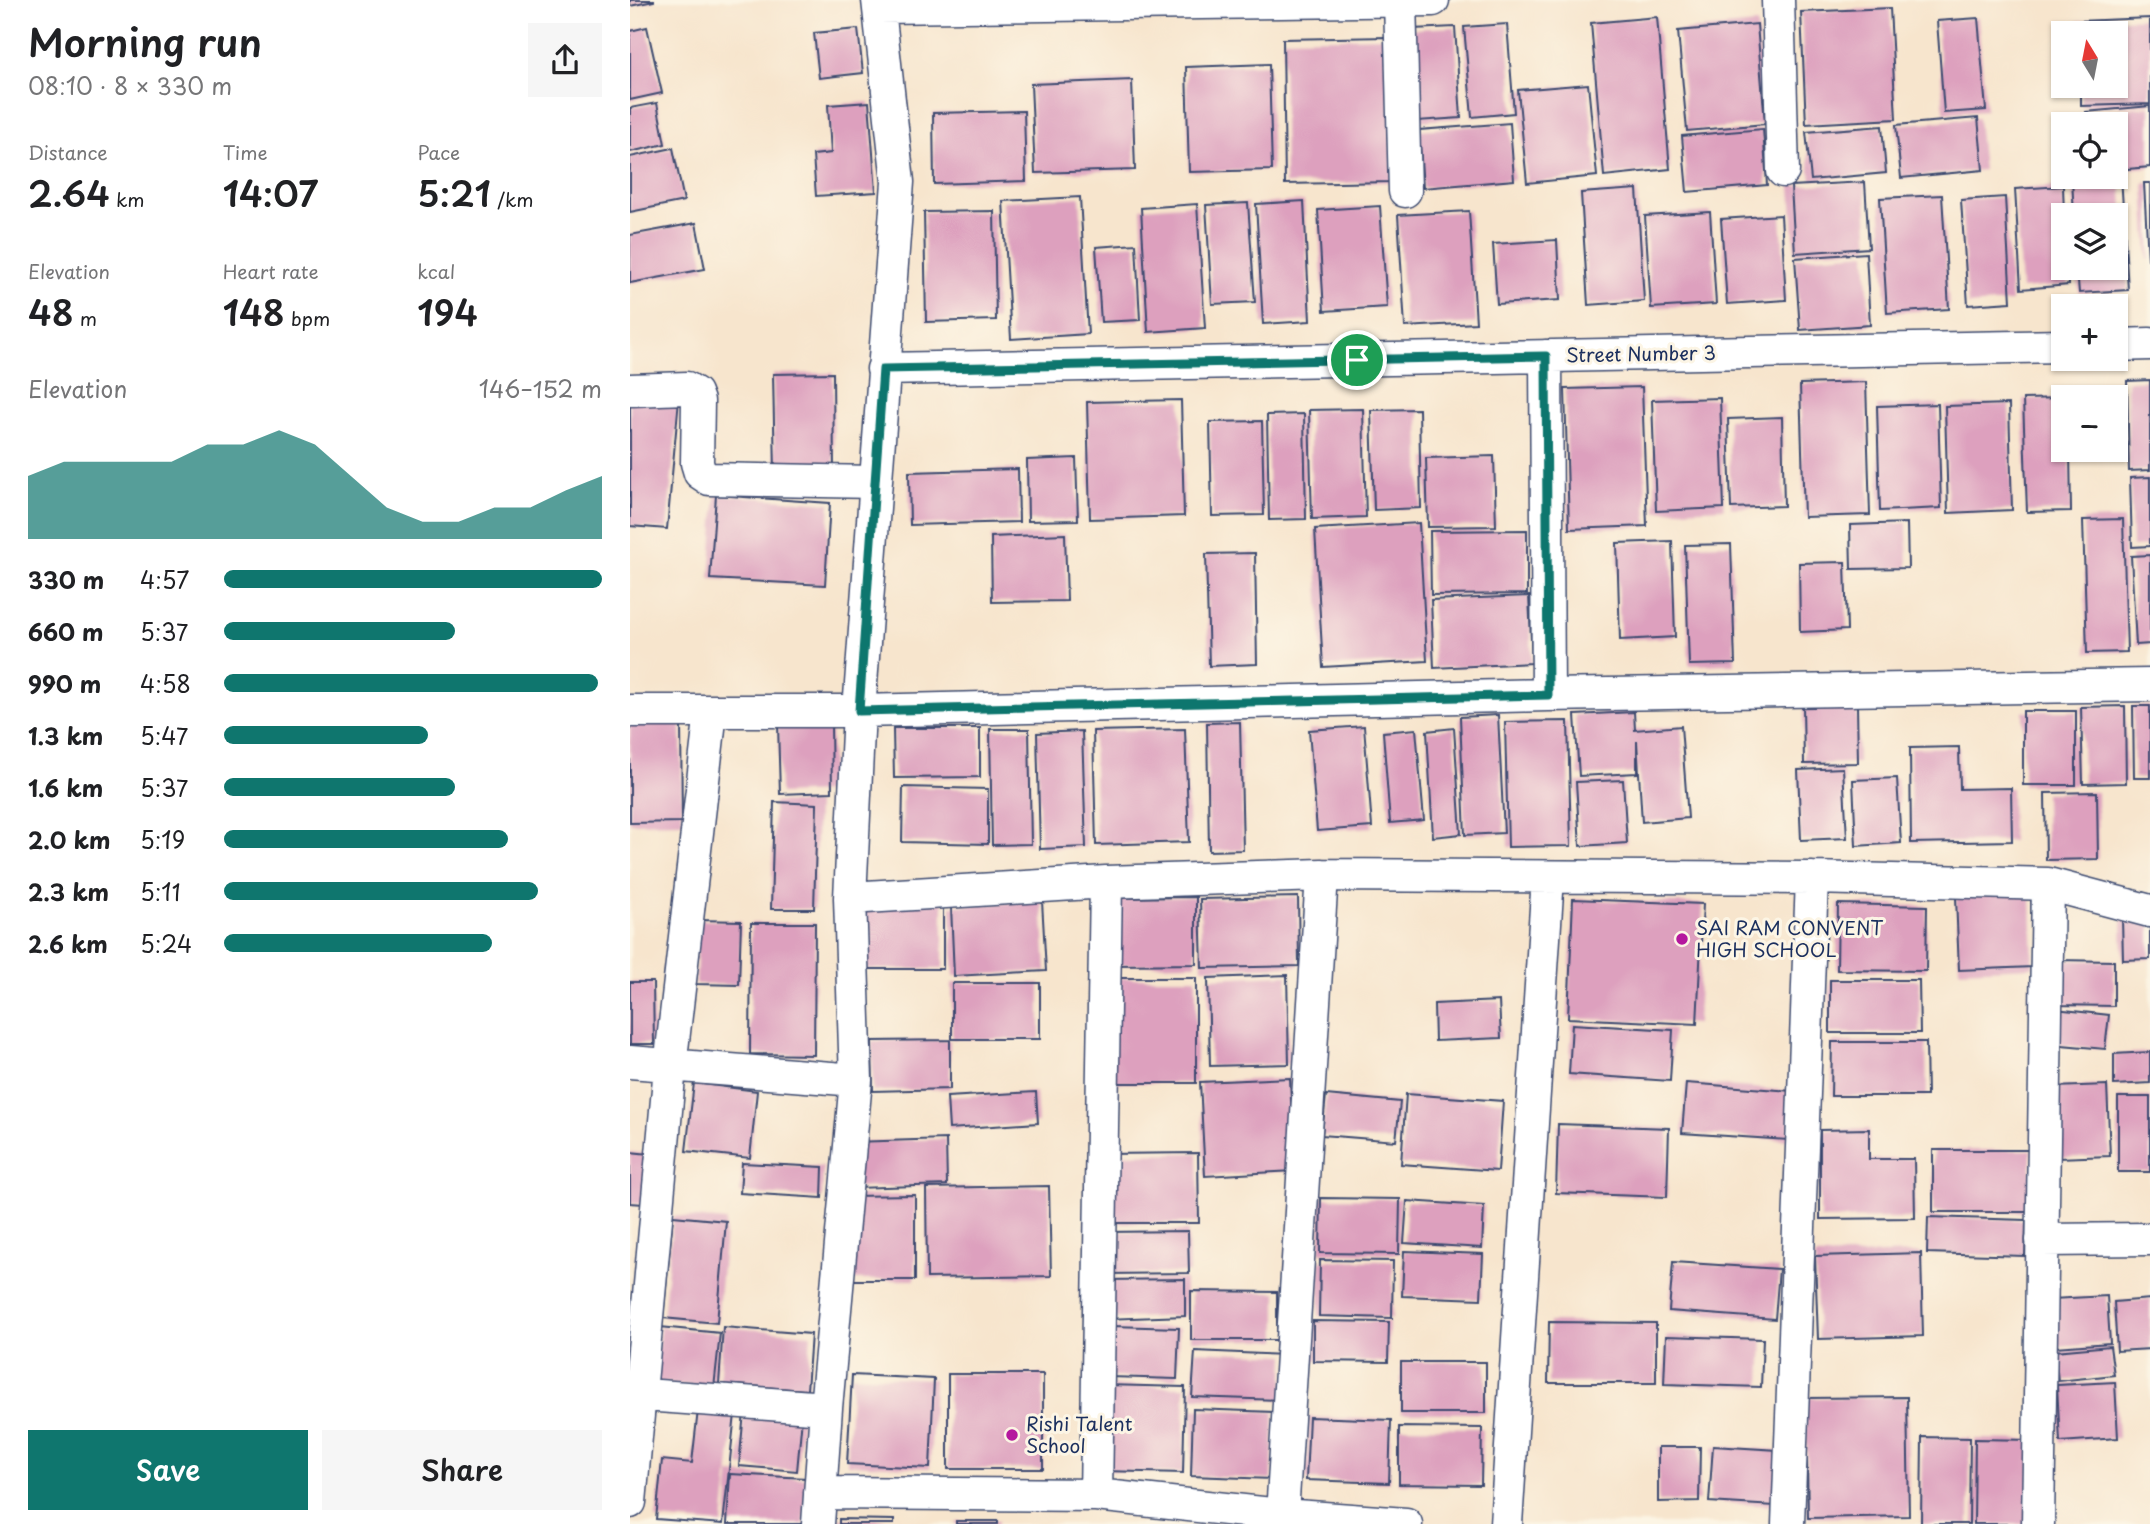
<!DOCTYPE html>
<html lang="en">
<head>
<meta charset="utf-8">
<style>
	body { margin:0; font-family:"Playpen Sans",sans-serif; background:#f6f6f6; color:#202124; height:100vh; display:flex; flex-direction:column; font-size:26px; white-space:nowrap }
	* { box-sizing:border-box; margin:0 }
	p { font-size:23px; color:#757577 }
	.icon { flex:none; width:38px; height:38px; fill:none; stroke:currentColor; stroke-width:2; stroke-linecap:round; stroke-linejoin:round }
	.map { position:relative; flex:1; overflow:hidden }
	.sheet { display:flex; flex-direction:column; background:#fff; width:630px }
	.sheet>* { flex:none }
	.needle { width:46px; rotate:350deg }
	.buttons { position:absolute; left:1421px; top:21px; display:grid; gap:14px }
	.buttons a { display:grid; place-items:center; width:77px; height:77px; border-radius:0px; background:#fff; box-shadow:0 2px 5px #0004; font-size:35px }
	.pin { position:absolute; display:grid; place-items:center; width:60px; height:60px; color:#fff; margin:-30px; border:4px solid #fff; border-radius:50%; box-shadow:0 2px 7px #0007 }
	.round { display:grid; place-items:center; flex:none; width:74px; height:74px; border-radius:0px; background:#f6f6f6 }
	.summary { display:flex; align-items:center; justify-content:space-between; height:119px; padding:0 28px }
	h1 { font-size:38px; font-weight:600; line-height:52px }
	.stats { display:grid; grid-template-columns:repeat(3,1fr); gap:10px; height:119px; padding:7px 28px }
	.stats div { display:grid; align-content:center }
	.stats b { font-size:35px; font-weight:600 }
	.stats small { font-size:19px; font-weight:400 }
	.stats p { font-size:19px }
	.chart { height:196px; padding:14px 28px }
	.chart p { display:flex; justify-content:space-between }
	.chart svg { width:100%; height:126px; margin-top:7px; fill:#0f766e; opacity:.7 }
	.action { display:flex; gap:14px; margin-top:auto; padding:14px 28px }
	.action a { flex:1; height:80px; border-radius:0px; background:#0f766e; color:#fff; font-size:28px; font-weight:600; line-height:80px; text-align:center }
	.action a+a { background:#f6f6f6; color:#202124 }
	ul { padding:0 28px; list-style:none; font-size:23px }
	li { display:grid; grid-template-columns:112px 84px 1fr; align-items:center; height:52px }
	li i { height:18px; border-radius:9px; background:#0f766e }
	main { display:flex; flex:1; min-height:0 }
	.map>svg:first-child { display:block }
</style>
</head>
<body>
<main>
<section class="sheet">
<div class="summary"><div><h1>Morning run</h1><p>08:10 · 8 × 330 m</p></div><a class="round"><svg class="icon" aria-label="share" viewBox="0 0 24 24"><path d="M12 15V3M7 8l5-5 5 5M5 13v7h14v-7"/></svg></a></div>
<div class="stats">
<div><p>Distance</p><b>2.64<small> km</small></b></div>
<div><p>Time</p><b>14:07</b></div>
<div><p>Pace</p><b>5:21<small> /km</small></b></div>
</div>
<div class="stats">
<div><p>Elevation</p><b>48<small> m</small></b></div>
<div><p>Heart rate</p><b>148<small> bpm</small></b></div>
<div><p>kcal</p><b>194</b></div>
</div>
<div class="chart"><p><span>Elevation</span>146–152 m</p>
<svg viewBox="0 0 160 44" preserveAspectRatio="none"><path d="M0 44V22L10 17L20 17L30 17L40 17L50 11L60 11L70 6L80 11L90 22L100 33L110 38L120 38L130 33L140 33L150 27L160 22V44z"/></svg>
</div>
<ul>
<li><b>330 m</b>4:57<i style="width:100%"></i></li>
<li><b>660 m</b>5:37<i style="width:61%"></i></li>
<li><b>990 m</b>4:58<i style="width:99%"></i></li>
<li><b>1.3 km</b>5:47<i style="width:54%"></i></li>
<li><b>1.6 km</b>5:37<i style="width:61%"></i></li>
<li><b>2.0 km</b>5:19<i style="width:75%"></i></li>
<li><b>2.3 km</b>5:11<i style="width:83%"></i></li>
<li><b>2.6 km</b>5:24<i style="width:71%"></i></li>
</ul>
<div class="action"><a>Save</a><a>Share</a></div>
</section>
<div class="map">
<svg width="1520" height="1524" viewBox="0 0 1520 1524">
	<rect width="100%" height="100%" fill="#fcf5e5"/>
	<filter id="ink" filterUnits="userSpaceOnUse"><feTurbulence type="fractalNoise" baseFrequency=".0143" numOctaves="2"/><feDisplacementMap in="SourceGraphic" scale="14" xChannelSelector="R" yChannelSelector="G"/><feConvolveMatrix kernelMatrix="1 2 1 2 8 2 1 2 1" color-interpolation-filters="sRGB"/></filter>
	<filter id="wash" filterUnits="userSpaceOnUse"><feTurbulence type="fractalNoise" baseFrequency=".00686" numOctaves="4" result="noise"/><feDisplacementMap in="SourceGraphic" scale="28" xChannelSelector="R" yChannelSelector="G"/><feGaussianBlur stdDeviation="1.57" result="paint"/><feColorMatrix in="noise" values="0 0 0 0 0 0 0 0 0 0 0 0 0 0 0 0 0 1.4 0 .05"/><feComposite in="paint" operator="in"/></filter>
	<g filter="url(#wash)">
		<rect width="100%" height="100%" fill="#f7e5cd"/>
		<g id="blocks">
			<!-- building -->
			<path fill="#dda0be" d="M 0,0 L 24,0 L 24,1 L 0,6 Z
				M 1260,8 L 1266,119 L 1176,124 L 1171,12 Z
				M 1027,17 L 1040,169 L 974,176 L 961,23 Z
				M 1348,18 L 1356,110 L 1314,113 L 1307,21 Z
				M 1520,18 L 1520,104 L 1451,106 L 1451,86 L 1486,86 L 1486,33 L 1449,33 L 1448,21 Z
				M 877,24 L 884,113 L 842,117 L 834,27 Z
				M 1127,24 L 1135,124 L 1057,131 L 1048,31 Z
				M 17,27 L 32,93 L 0,100 L 0,31 Z
				M 825,27 L 831,118 L 787,121 L 782,29 Z
				M 228,29 L 233,73 L 189,78 L 184,33 Z
				M 758,37 L 762,182 L 655,184 L 653,39 Z
				M 639,64 L 642,170 L 559,172 L 556,67 Z
				M 502,80 L 505,170 L 405,173 L 401,84 Z
				M 958,84 L 967,176 L 897,183 L 888,90 Z
				M 239,102 L 246,192 L 186,196 L 183,155 L 201,153 L 198,105 Z
				M 27,103 L 35,144 L 0,152 L 0,108 Z
				M 1520,106 L 1520,167 L 1486,170 L 1486,124 L 1457,124 L 1456,112 Z
				M 394,111 L 396,181 L 304,184 L 303,113 Z
				M 1348,118 L 1353,170 L 1271,178 L 1266,125 Z
				M 880,123 L 884,180 L 793,188 L 789,130 Z
				M 1252,126 L 1256,173 L 1181,180 L 1176,132 Z
				M 1133,129 L 1137,185 L 1057,192 L 1052,136 Z
				M 43,148 L 54,201 L 0,212 L 0,157 Z
				M 1491,175 L 1498,290 L 1449,293 L 1447,268 L 1486,268 L 1486,215 L 1444,215 L 1442,179 Z
				M 1235,182 L 1239,248 L 1165,253 L 1161,186 Z
				M 1514,183 L 1520,183 L 1520,259 L 1518,259 Z
				M 1433,186 L 1434,215 L 1433,268 L 1438,268 L 1439,285 L 1391,289 L 1385,189 Z
				M 1007,189 L 1014,301 L 958,305 L 951,193 Z
				M 1312,195 L 1319,309 L 1257,313 L 1250,198 Z
				M 450,197 L 458,334 L 381,339 L 373,201 Z
				M 1375,197 L 1381,302 L 1338,305 L 1331,200 Z
				M 674,201 L 680,321 L 633,324 L 626,204 Z
				M 618,203 L 625,302 L 582,304 L 576,205 Z
				M 567,204 L 575,328 L 518,332 L 511,208 Z
				M 750,206 L 757,307 L 694,311 L 688,210 Z
				M 364,211 L 366,320 L 296,322 L 294,212 Z
				M 839,211 L 846,323 L 775,327 L 768,215 Z
				M 1080,212 L 1086,304 L 1021,308 L 1015,216 Z
				M 1151,215 L 1156,300 L 1097,304 L 1091,219 Z
				M 66,223 L 75,269 L 0,283 L 0,235 Z
				M 927,240 L 930,300 L 867,304 L 863,244 Z
				M 506,244 L 510,320 L 471,322 L 466,247 Z
				M 1236,253 L 1240,325 L 1170,330 L 1165,258 Z
				M 203,373 L 204,472 L 145,473 L 143,374 Z
				M 1520,380 L 1520,470 L 1499,471 L 1497,381 Z
				M 1236,382 L 1240,515 L 1174,517 L 1170,384 Z
				M 1012,387 L 1017,526 L 939,529 L 935,389 Z
				M 0,395 L 49,399 L 37,529 L 0,526 Z
				M 1090,398 L 1094,508 L 1026,511 L 1022,400 Z
				M 1433,398 L 1433,450 L 1440,450 L 1441,511 L 1397,512 L 1393,399 Z
				M 551,400 L 554,516 L 460,519 L 457,402 Z
				M 1308,404 L 1311,508 L 1250,511 L 1247,406 Z
				M 1379,404 L 1382,510 L 1318,513 L 1315,406 Z
				M 733,409 L 736,517 L 682,519 L 679,410 Z
				M 789,409 L 791,508 L 744,510 L 741,410 Z
				M 674,414 L 676,519 L 639,520 L 637,415 Z
				M 1152,417 L 1154,506 L 1101,508 L 1098,419 Z
				M 632,421 L 634,515 L 582,516 L 580,422 Z
				M 864,456 L 866,526 L 798,527 L 796,458 Z
				M 446,458 L 448,520 L 398,521 L 397,460 Z
				M 388,469 L 389,522 L 280,525 L 279,472 Z
				M 1520,477 L 1520,546 L 1502,547 L 1500,478 Z
				M 86,495 L 200,503 L 195,585 L 80,579 Z
				M 1493,519 L 1497,652 L 1457,653 L 1453,520 Z
				M 789,523 L 797,661 L 693,667 L 685,529 Z
				M 1277,523 L 1278,568 L 1221,569 L 1220,525 Z
				M 897,530 L 897,594 L 801,595 L 800,531 Z
				M 435,534 L 437,601 L 362,602 L 361,537 Z
				M 1042,541 L 1045,637 L 990,640 L 987,543 Z
				M 1101,544 L 1105,664 L 1059,665 L 1055,545 Z
				M 625,553 L 627,664 L 579,666 L 576,554 Z
				M 1520,555 L 1520,644 L 1506,645 L 1501,556 Z
				M 1215,562 L 1217,630 L 1170,632 L 1169,563 Z
				M 899,596 L 902,663 L 804,668 L 801,600 Z
				M 1173,705 L 1227,705 L 1228,763 L 1174,764 Z
				M 1495,706 L 1496,783 L 1453,784 L 1451,707 Z
				M 1503,706 L 1520,706 L 1520,778 L 1504,778 Z
				M 1393,711 L 1446,711 L 1446,785 L 1393,785 Z
				M 1004,712 L 1005,730 L 1051,726 L 1058,818 L 1012,822 L 1007,741 L 1007,773 L 949,776 L 945,715 Z
				M 868,715 L 874,833 L 835,835 L 830,717 Z
				M 938,721 L 941,846 L 878,847 L 875,722 Z
				M 0,722 L 51,722 L 52,822 L 0,823 Z
				M 610,722 L 613,850 L 579,851 L 577,723 Z
				M 201,723 L 202,792 L 150,794 L 148,724 Z
				M 734,726 L 742,827 L 687,831 L 679,730 Z
				M 263,728 L 350,728 L 350,777 L 264,778 Z
				M 824,728 L 831,834 L 803,837 L 797,731 Z
				M 360,729 L 399,729 L 401,844 L 362,845 Z
				M 555,729 L 559,842 L 466,845 L 463,731 Z
				M 786,729 L 794,820 L 760,823 L 753,732 Z
				M 452,731 L 456,847 L 410,849 L 407,733 Z
				M 1329,747 L 1330,789 L 1381,788 L 1382,841 L 1281,843 L 1280,748 Z
				M 1213,768 L 1217,838 L 1171,840 L 1168,770 Z
				M 1267,778 L 1271,843 L 1226,846 L 1223,780 Z
				M 993,780 L 997,843 L 950,846 L 946,782 Z
				M 273,787 L 358,789 L 358,844 L 272,842 Z
				M 1467,792 L 1468,859 L 1416,860 L 1415,793 Z
				M 144,802 L 187,804 L 184,909 L 141,909 Z
				M 1401,894 L 1403,967 L 1329,970 L 1326,897 Z
				M 566,897 L 566,964 L 485,965 L 484,898 Z
				M 668,897 L 669,966 L 572,968 L 570,899 Z
				M 943,899 L 1073,904 L 1067,1024 L 938,1018 Z
				M 412,901 L 416,971 L 324,976 L 321,906 Z
				M 225,903 L 313,903 L 313,969 L 226,969 Z
				M 1208,904 L 1297,906 L 1296,971 L 1207,970 Z
				M 1492,918 L 1520,918 L 1520,959 L 1493,960 Z
				M 68,920 L 111,921 L 109,985 L 66,984 Z
				M 121,923 L 185,923 L 184,1055 L 120,1054 Z
				M 1427,960 L 1484,961 L 1484,1006 L 1426,1005 Z
				M 657,975 L 659,1064 L 580,1066 L 578,978 Z
				M 477,978 L 566,978 L 566,1083 L 477,1083 Z
				M 1200,980 L 1289,980 L 1290,1033 L 1200,1033 Z
				M 0,982 L 23,982 L 24,1044 L 0,1044 Z
				M 322,983 L 410,983 L 410,1039 L 322,1039 Z
				M 869,1001 L 871,1038 L 805,1041 L 804,1004 Z
				M 1425,1009 L 1479,1015 L 1475,1049 L 1421,1044 Z
				M 942,1024 L 1043,1030 L 1040,1081 L 939,1074 Z
				M 320,1040 L 320,1089 L 243,1091 L 242,1041 Z
				M 1202,1042 L 1296,1042 L 1297,1096 L 1201,1096 Z
				M 1520,1052 L 1520,1083 L 1484,1085 L 1484,1054 Z
				M 660,1078 L 664,1171 L 575,1176 L 570,1082 Z
				M 64,1083 L 127,1091 L 120,1158 L 56,1151 Z
				M 1056,1083 L 1162,1091 L 1158,1140 L 1052,1133 Z
				M 1477,1085 L 1480,1156 L 1428,1158 L 1425,1087 Z
				M 406,1092 L 408,1123 L 319,1129 L 317,1097 Z
				M 776,1094 L 873,1101 L 868,1171 L 771,1164 Z
				M 696,1095 L 770,1102 L 766,1141 L 692,1135 Z
				M 1488,1097 L 1520,1097 L 1520,1172 L 1488,1172 Z
				M 928,1124 L 1039,1128 L 1037,1197 L 926,1193 Z
				M 1239,1129 L 1239,1159 L 1284,1159 L 1285,1218 L 1190,1219 L 1190,1130 Z
				M 316,1139 L 317,1185 L 225,1188 L 223,1142 Z
				M 1303,1150 L 1401,1150 L 1401,1212 L 1303,1212 Z
				M 0,1152 L 19,1154 L 14,1204 L 0,1203 Z
				M 568,1153 L 569,1223 L 475,1223 L 474,1154 Z
				M 112,1163 L 193,1167 L 192,1198 L 110,1193 Z
				M 419,1186 L 421,1276 L 297,1278 L 296,1188 Z
				M 285,1195 L 285,1280 L 219,1280 L 220,1196 Z
				M 691,1198 L 770,1199 L 769,1254 L 690,1253 Z
				M 777,1201 L 854,1206 L 852,1248 L 774,1243 Z
				M 43,1216 L 96,1221 L 87,1323 L 33,1318 Z
				M 1298,1217 L 1396,1220 L 1395,1256 L 1297,1253 Z
				M 558,1231 L 559,1273 L 476,1274 L 475,1232 Z
				M 774,1251 L 853,1254 L 851,1299 L 772,1296 Z
				M 1291,1253 L 1293,1336 L 1188,1339 L 1185,1256 Z
				M 690,1260 L 763,1261 L 762,1318 L 689,1316 Z
				M 1043,1262 L 1149,1269 L 1145,1319 L 1039,1311 Z
				M 555,1279 L 555,1316 L 475,1319 L 474,1280 Z
				M 561,1291 L 647,1292 L 647,1340 L 561,1340 Z
				M 1477,1296 L 1480,1343 L 1425,1347 L 1422,1299 Z
				M 1520,1299 L 1520,1349 L 1487,1351 L 1484,1302 Z
				M 683,1321 L 759,1322 L 758,1362 L 683,1361 Z
				M 919,1322 L 1026,1323 L 1026,1383 L 918,1383 Z
				M 482,1326 L 549,1328 L 547,1379 L 480,1377 Z
				M 30,1327 L 90,1333 L 84,1388 L 25,1382 Z
				M 93,1327 L 181,1334 L 177,1390 L 89,1384 Z
				M 1036,1336 L 1133,1339 L 1131,1387 L 1034,1384 Z
				M 1480,1346 L 1484,1375 L 1428,1381 L 1425,1351 Z
				M 565,1351 L 655,1355 L 653,1400 L 562,1397 Z
				M 771,1362 L 856,1362 L 856,1413 L 771,1413 Z
				M 318,1374 L 413,1374 L 413,1469 L 318,1469 Z
				M 222,1375 L 304,1379 L 300,1468 L 217,1464 Z
				M 1485,1382 L 1488,1438 L 1430,1442 L 1427,1385 Z
				M 475,1385 L 555,1387 L 553,1473 L 473,1471 Z
				M 1277,1397 L 1279,1516 L 1178,1518 L 1176,1398 Z
				M 563,1409 L 644,1412 L 642,1479 L 561,1476 Z
				M 68,1410 L 105,1414 L 93,1524 L 26,1519 L 32,1460 L 62,1463 Z
				M 114,1412 L 172,1417 L 167,1471 L 109,1466 Z
				M 679,1417 L 761,1420 L 759,1483 L 676,1480 Z
				M 769,1427 L 852,1428 L 851,1485 L 769,1484 Z
				M 1292,1437 L 1340,1438 L 1339,1524 L 1291,1524 Z
				M 1345,1439 L 1401,1440 L 1399,1524 L 1344,1524 Z
				M 1083,1446 L 1148,1450 L 1145,1506 L 1079,1502 Z
				M 1028,1447 L 1070,1447 L 1069,1501 L 1028,1502 Z
				M 100,1474 L 176,1478 L 174,1524 L 97,1524 Z
				M 209,1519 L 264,1520 L 264,1524 L 209,1524 Z
				M 326,1521 L 368,1521 L 368,1524 L 326,1524 Z"/>
		</g>
	</g>
	<g filter="url(#ink)">
		<use href="#blocks" fill-opacity="0" stroke="#3c4a6f" stroke-width="2"/>
		<g fill="none" stroke-linecap="round" stroke-linejoin="round">
			<defs>
				<path id="minor" d="M 770,0 L 775,191
					M 1148,0 L 1153,171
					M 250,7 L 803,0
					M 1486,345 L 1520,344
					M 916,356 L 918,695
					M 253,369 L 1433,346
					M 0,390 L 57,388 L 65,393 L 68,401 L 67,463 L 70,473 L 79,479 L 245,482
					M 0,711 L 229,711 L 918,695 L 1520,685
					M 220,898 L 476,882 L 692,875 L 1182,878 L 1418,884 L 1520,911
					M 0,1062 L 226,1080
					M 1412,1240 L 1520,1239
					M 0,1394 L 196,1408
					M 190,1493 L 466,1495 L 652,1515 L 776,1524
					M 466,1495 L 476,882
					M 0,1502 L 40,1067 L 81,711
					M 652,1515 L 692,875
					M 188,1524 L 196,1408 L 226,1080 L 220,898 L 229,711 L 268,182 L 248,0
					M 876,1524 L 918,877
					M 1158,1524 L 1182,878
					M 1408,1524 L 1418,884"/>
			</defs>
			<!-- minor casing -->
			<use href="#minor" stroke="#3c4a6f" stroke-width="35"/>
			<!-- minor -->
			<use href="#minor" stroke="#fff" stroke-width="32"/>
		</g>
	</g>
	<g fill="none" stroke-linecap="round" stroke-linejoin="round" filter="url(#ink)">
		<defs>
			<path id="route" d="M 916,356 L 918,695 L 229,711 L 253,369 Z"/>
		</defs>
		<!-- route casing -->
		<use href="#route" stroke="#fff" stroke-width="14"/>
		<!-- route -->
		<use href="#route" stroke="#0f766e" stroke-width="9"/>
	</g>
	<!-- markers -->
	<g fill="#b5179e" stroke="#fcf5e5" stroke-width="2.5">
		<circle cx="1052" cy="939" r="7"/>
		<circle cx="382" cy="1435" r="7"/>
	</g>
	<g text-anchor="middle" stroke-width="6" stroke-linejoin="round" paint-order="stroke">
		<!-- street labels -->
		<g font-size="19" fill="#1b2f5e" stroke="#fcf5e5">
			<text transform="translate(1011 354) rotate(-1)" y="7">Street Number 3</text>
		</g>
		<!-- poi labels -->
		<g font-size="19" fill="#1b2f5e" stroke="#fcf5e5" text-anchor="start">
			<text x="1066" y="935">SAI RAM CONVENT<tspan x="1066" dy="22">HIGH SCHOOL</tspan></text>
			<text x="396" y="1431">Rishi Talent<tspan x="396" dy="22">School</tspan></text>
		</g>
	</g>
</svg>
<div class="buttons">
<a><svg class="needle" viewBox="-14 -14 28 28"><path d="M0-13l5 13h-10z" fill="#e53935"/><path d="M0 13l5-13h-10z" fill="#757577"/></svg></a>
<a><svg class="icon" aria-label="locate" viewBox="0 0 24 24"><circle cx="12" cy="12" r="6"/><path d="M12 2v4M12 18v4M2 12h4M18 12h4"/></svg></a>
<a><svg class="icon" aria-label="layers" viewBox="0 0 24 24"><path d="M12 4l9 5-9 5-9-5zM3 14l9 5 9-5"/></svg></a>
<a>+</a>
<a>−</a>
</div>
<div class="pin" style="left:727px;top:360px;background:#1e9e55"><svg class="icon" aria-label="arrive" viewBox="0 0 24 24"><path d="M6 21V4h12l-3 4 3 4H6"/></svg></div>
</div>
</main>
</body>
</html>
